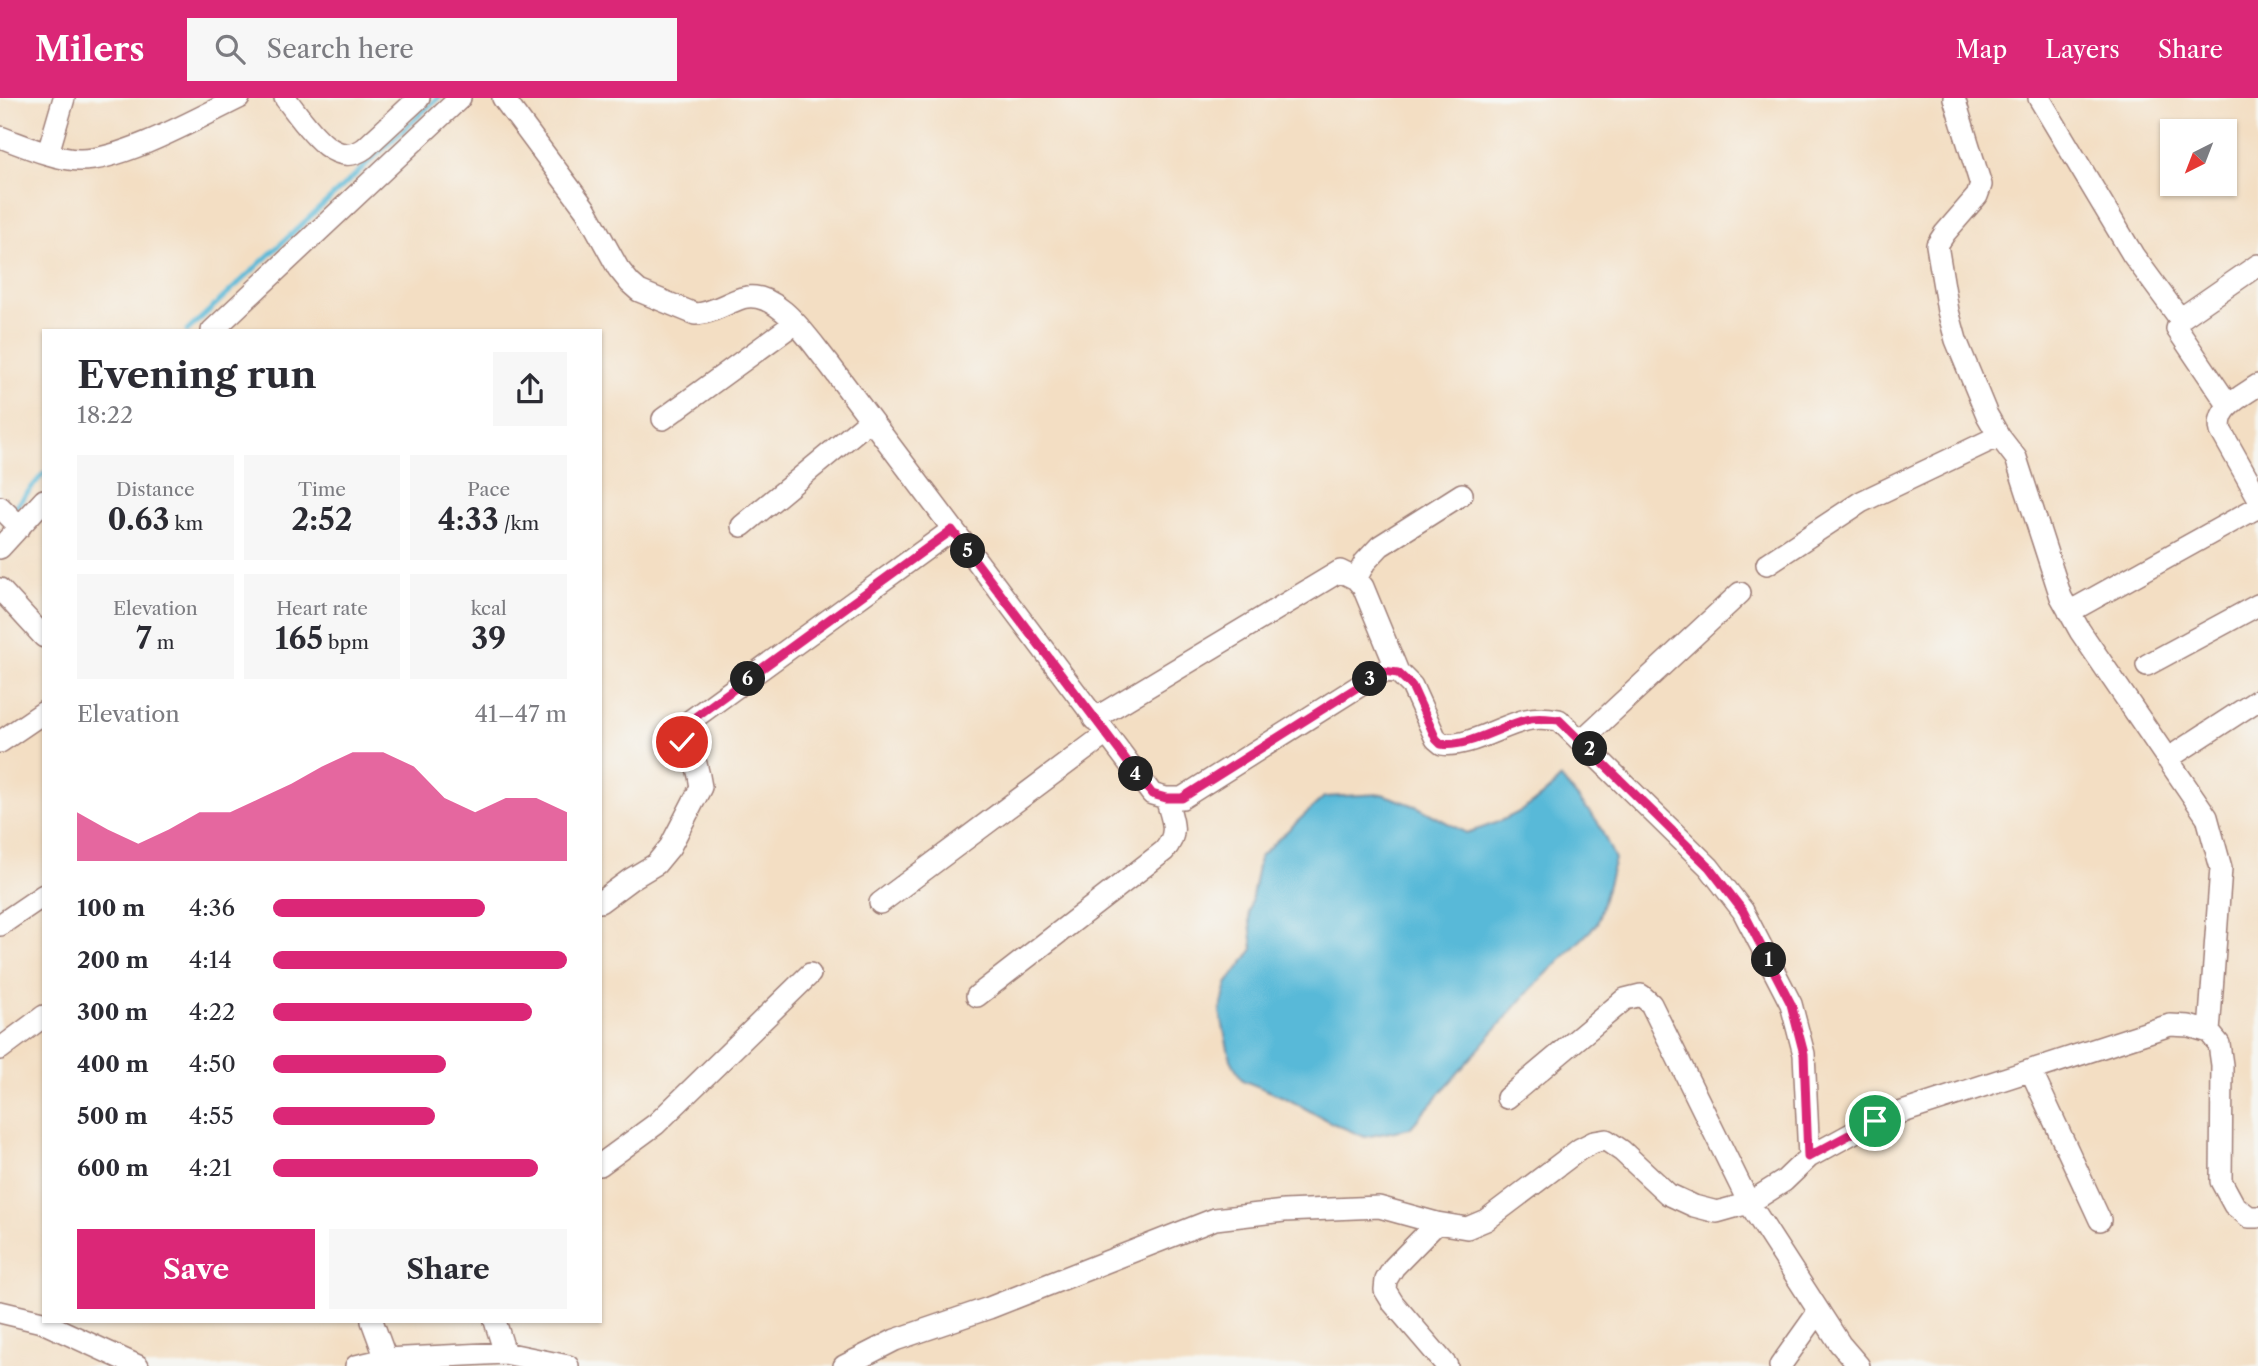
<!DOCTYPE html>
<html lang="en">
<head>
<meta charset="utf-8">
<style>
	body { margin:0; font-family:"Libre Caslon Text",serif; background:#f7f7f7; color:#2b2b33; height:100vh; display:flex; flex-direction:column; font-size:26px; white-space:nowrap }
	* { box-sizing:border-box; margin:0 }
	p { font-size:23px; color:#7c7c81 }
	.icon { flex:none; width:38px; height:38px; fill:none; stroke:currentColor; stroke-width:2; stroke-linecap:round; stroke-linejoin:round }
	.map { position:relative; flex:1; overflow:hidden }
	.details { position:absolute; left:42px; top:231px; width:560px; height:994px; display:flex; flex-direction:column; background:#fff; border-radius:0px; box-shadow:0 2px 5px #0004 }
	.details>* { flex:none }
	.needle { width:46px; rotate:222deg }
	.tools { position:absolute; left:2160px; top:21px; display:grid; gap:14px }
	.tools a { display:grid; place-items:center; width:77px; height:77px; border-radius:0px; background:#fff; box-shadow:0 2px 5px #0004; font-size:35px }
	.pin { position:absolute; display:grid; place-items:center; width:60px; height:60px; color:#fff; margin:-30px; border:4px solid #fff; border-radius:50%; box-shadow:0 2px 7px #0007 }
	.km { position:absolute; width:35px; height:35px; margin:-18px; border-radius:50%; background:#222; color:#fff; font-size:19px; line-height:35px; text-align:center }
	.round { display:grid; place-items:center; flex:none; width:74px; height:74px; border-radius:0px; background:#f7f7f7 }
	.headline { display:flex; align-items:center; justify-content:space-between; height:119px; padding:0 35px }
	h1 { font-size:38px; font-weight:700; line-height:52px }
	.figures { display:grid; grid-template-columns:repeat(3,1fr); gap:10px; height:119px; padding:7px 35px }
	.figures div { display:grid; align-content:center; border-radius:0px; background:#f7f7f7; text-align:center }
	.figures b { font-size:30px; font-weight:700 }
	.figures small { font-size:19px; font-weight:400 }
	.figures p { font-size:19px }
	.chart { height:196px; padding:14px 35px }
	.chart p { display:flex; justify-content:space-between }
	.chart svg { width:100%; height:126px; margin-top:7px; fill:#db2777; opacity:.7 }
	.primary-button { display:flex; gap:14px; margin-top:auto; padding:14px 35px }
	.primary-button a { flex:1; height:80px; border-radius:0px; background:#db2777; color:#fff; font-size:28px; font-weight:700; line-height:80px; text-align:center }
	.primary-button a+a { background:#f7f7f7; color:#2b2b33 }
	ul { padding:0 35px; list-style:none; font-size:23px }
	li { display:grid; grid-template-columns:112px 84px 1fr; align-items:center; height:52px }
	li i { height:18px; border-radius:9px; background:#db2777 }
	header { display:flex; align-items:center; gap:42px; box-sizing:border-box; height:98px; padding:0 35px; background:#db2777; color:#fff }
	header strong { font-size:33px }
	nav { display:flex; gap:38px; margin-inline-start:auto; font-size:24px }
	.search { width:490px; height:63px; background:#f7f7f7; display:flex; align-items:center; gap:18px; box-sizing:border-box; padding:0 24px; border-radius:0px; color:#7c7c81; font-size:26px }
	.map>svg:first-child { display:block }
</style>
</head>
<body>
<header>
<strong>Milers</strong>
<div class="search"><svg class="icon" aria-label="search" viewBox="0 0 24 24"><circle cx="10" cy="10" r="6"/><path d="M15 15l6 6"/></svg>Search here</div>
<nav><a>Map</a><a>Layers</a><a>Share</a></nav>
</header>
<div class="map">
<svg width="2258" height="1268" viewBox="0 0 2258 1268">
	<rect width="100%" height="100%" fill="#f6f6f2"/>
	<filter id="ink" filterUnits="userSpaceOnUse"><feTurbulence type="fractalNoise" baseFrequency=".0143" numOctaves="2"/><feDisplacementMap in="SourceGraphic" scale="14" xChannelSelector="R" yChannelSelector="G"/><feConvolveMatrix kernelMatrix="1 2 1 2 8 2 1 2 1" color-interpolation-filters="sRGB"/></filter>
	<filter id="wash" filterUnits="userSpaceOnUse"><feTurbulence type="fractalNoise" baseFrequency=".00686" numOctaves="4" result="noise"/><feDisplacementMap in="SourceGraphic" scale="28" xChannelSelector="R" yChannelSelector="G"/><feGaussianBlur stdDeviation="1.57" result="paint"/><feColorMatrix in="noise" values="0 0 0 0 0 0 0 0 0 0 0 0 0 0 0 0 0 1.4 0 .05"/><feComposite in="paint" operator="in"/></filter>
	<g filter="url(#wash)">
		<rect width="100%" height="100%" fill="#f3dec3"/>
		<!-- water -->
		<path fill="#59b9d8" stroke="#526c82" stroke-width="2" d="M 1561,680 L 1597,723 L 1615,761 L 1597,826 L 1531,891 L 1410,1030 L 1365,1039 L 1330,1024 L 1286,1000 L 1242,982 L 1230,960 L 1220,914 L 1227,886 L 1253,851 L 1249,814 L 1260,758 L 1324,699 L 1382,696 L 1418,709 L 1466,735 C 1504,724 1534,710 1561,680 Z"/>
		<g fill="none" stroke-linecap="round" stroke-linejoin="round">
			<!-- stream -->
			<path stroke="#59b9d8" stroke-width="5" d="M 187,233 L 438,0
				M 11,414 L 44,375"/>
		</g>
	</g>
	<g filter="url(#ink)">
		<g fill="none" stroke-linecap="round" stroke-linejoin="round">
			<defs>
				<path id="minor" d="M 285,0 C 303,22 333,74 365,50 L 419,0
					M 503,0 L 586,112 L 618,170 L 630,185 L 639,193 L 695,216 C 711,216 726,205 742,200 C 777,190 809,242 829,266 L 1152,696 L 1166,700 L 1182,700 L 1383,573 L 1398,574 L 1412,588 L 1436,641 L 1442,646 C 1468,650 1500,628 1526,622 C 1537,619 1548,620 1559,622 L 1709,769 L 1743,813 L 1791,906 L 1804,956 L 1809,1059
					M 1954,0 L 1981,87 L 1977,98 L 1945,135 L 1937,147 L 1948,213 L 1956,242 L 1987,317 L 1999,338 L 2016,360 L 2061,499 L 2080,533 L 2207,719 L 2221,770 L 2209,934
					M 2039,0 L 2133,157 L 2180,221
					M 0,39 C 23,47 54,61 78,62 C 120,64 200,19 239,0
					M 48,55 L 64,0
					M 212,233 L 460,0
					M 2258,287 C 2242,298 2215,310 2221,333 L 2258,399
					M 2229,308 L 2177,231 L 2180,221 L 2258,167
					M 663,321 L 795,225
					M 0,409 L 20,429
					M 742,428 L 870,322
					M 0,450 L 44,402
					M 1767,466 L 1861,404 L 1999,338
					M 1356,481 L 1365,464 L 1380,448 L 1462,396
					M 0,491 L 44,539
					M 2069,514 L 2258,409
					M 2147,567 L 2258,507
					M 1094,621 L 1340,473 L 1356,481 L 1363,489 L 1398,574
					M 1582,642 L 1740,495
					M 0,644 L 44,614
					M 2167,661 L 2258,602
					M 600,804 L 631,781 L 656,766 L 670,749 L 701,689 C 700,682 698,673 696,666 C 690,652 677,644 683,628 L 952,432
					M 880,805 L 1106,636
					M 0,827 L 44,797
					M 977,898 L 1164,753 C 1180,734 1172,722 1166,700
					M 0,951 L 44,918
					M 2031,973 L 2100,1122
					M 1507,1000 L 1625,901 L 1641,897 L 1651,906 L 1749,1105 L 1840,1246 L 1859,1268
					M 600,1067 L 656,1026 L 810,876
					M 1437,1125 L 1394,1169 L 1386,1182 L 1385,1192 L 1393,1205 L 1447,1268
					M 0,1214 L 42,1224 L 138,1268
					M 372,1223 L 386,1261
					M 495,1223 L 505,1255
					M 356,1268 L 386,1261 L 505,1255 L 568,1268
					M 844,1268 L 895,1242 L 989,1210 L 1215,1121 L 1284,1113 L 1379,1109 L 1437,1125 L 1467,1130 L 1486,1122 L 1580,1051 L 1594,1044 L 1606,1042 L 1622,1053 L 1668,1096 L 1694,1108 L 1717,1114 L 1749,1105 L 1784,1083 L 1809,1059 L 1875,1023 L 2170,927 L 2189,928 L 2209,934 L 2219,946 L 2222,967 L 2221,1083 L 2234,1107 L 2249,1119 L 2258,1119
					M 1780,1268 L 1819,1213"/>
			</defs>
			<!-- minor casing -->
			<use href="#minor" stroke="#9e7e77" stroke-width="24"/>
			<!-- minor -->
			<use href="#minor" stroke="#fff" stroke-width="21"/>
		</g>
	</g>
	<g fill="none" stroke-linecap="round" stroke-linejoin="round" filter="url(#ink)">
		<defs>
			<path id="route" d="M 682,644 L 680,636 L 683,628 L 952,432 L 1152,696 L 1166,700 L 1182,700 L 1383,573 L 1398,575 L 1412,588 L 1436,641 L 1441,646 C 1468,650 1500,628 1526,622 C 1537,619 1548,621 1559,622 L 1709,769 L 1743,813 L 1791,906 L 1804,956 L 1808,1059 L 1875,1023"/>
		</defs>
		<!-- route casing -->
		<use href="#route" stroke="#fff" stroke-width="14"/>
		<!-- route -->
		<use href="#route" stroke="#db2777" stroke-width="9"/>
	</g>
</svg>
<div class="tools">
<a><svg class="needle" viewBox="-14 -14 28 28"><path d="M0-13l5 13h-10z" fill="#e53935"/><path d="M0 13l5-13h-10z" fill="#7c7c81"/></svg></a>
</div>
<div class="pin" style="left:1875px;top:1023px;background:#1e9e55"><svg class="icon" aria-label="arrive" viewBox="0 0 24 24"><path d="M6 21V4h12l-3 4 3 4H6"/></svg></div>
<div class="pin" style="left:682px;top:644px;background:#d93025"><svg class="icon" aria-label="check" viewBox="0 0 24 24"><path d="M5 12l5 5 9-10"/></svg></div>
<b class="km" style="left:1769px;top:862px">1</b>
<b class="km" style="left:1590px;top:651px">2</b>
<b class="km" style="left:1370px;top:581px">3</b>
<b class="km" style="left:1136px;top:676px">4</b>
<b class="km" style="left:968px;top:453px">5</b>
<b class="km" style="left:748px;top:581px">6</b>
<section class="details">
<div class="headline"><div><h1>Evening run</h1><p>18:22</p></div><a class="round"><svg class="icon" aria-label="share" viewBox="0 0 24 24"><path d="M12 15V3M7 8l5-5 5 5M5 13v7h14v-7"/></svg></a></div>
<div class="figures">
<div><p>Distance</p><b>0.63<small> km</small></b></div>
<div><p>Time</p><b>2:52</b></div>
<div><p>Pace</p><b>4:33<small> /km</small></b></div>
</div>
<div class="figures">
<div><p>Elevation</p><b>7<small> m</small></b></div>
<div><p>Heart rate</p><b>165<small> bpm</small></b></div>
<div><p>kcal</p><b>39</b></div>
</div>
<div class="chart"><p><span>Elevation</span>41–47 m</p>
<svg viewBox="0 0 160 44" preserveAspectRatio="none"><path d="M0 44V27L10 33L20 38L30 33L40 27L50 27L60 22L70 17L80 11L90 6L100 6L110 11L120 22L130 27L140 22L150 22L160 27V44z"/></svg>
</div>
<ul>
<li><b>100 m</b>4:36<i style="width:72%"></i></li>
<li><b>200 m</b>4:14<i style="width:100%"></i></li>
<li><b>300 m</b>4:22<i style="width:88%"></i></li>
<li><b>400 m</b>4:50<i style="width:59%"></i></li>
<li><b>500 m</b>4:55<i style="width:55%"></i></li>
<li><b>600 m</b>4:21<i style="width:90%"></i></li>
</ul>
<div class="primary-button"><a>Save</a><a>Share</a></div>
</section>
</div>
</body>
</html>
